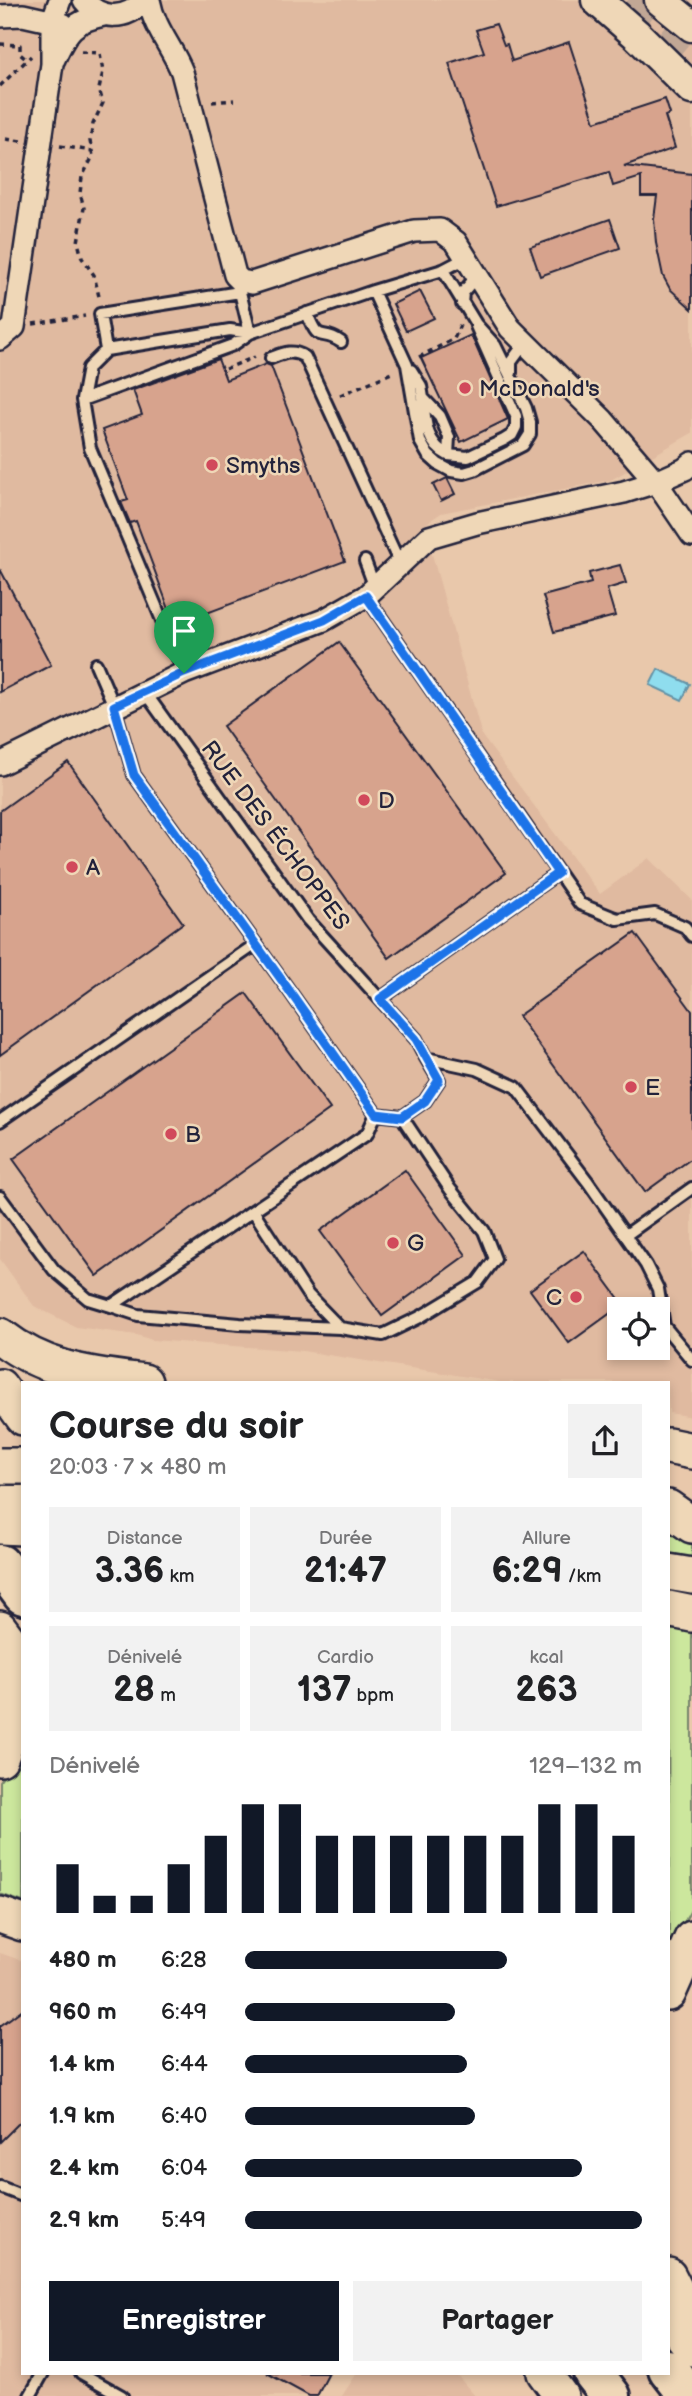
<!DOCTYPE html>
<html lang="fr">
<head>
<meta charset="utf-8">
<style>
	body { margin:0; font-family:"Balsamiq Sans",sans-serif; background:#f2f2f2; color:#202124; height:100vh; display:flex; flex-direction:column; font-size:26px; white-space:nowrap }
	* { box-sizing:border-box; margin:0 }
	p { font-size:23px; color:#757577 }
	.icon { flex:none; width:38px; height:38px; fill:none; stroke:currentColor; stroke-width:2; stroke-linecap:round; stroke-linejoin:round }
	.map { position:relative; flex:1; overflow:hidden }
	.side { position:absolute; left:21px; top:1381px; width:649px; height:994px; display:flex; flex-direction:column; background:#fff; border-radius:0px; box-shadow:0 4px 10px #0003 }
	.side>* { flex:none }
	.tools { position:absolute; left:607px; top:1297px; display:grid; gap:14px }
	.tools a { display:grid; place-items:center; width:63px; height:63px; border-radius:0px; background:#fff; box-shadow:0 4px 10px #0003; font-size:35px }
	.pin { position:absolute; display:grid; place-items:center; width:60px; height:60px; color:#fff; margin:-72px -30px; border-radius:50% 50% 50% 0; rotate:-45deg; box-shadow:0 0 7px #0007 }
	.pin .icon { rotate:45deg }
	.round { display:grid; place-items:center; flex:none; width:74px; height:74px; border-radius:0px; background:#f2f2f2 }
	.headline { display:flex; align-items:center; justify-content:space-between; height:119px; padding:0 28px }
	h1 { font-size:38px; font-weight:600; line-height:52px }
	.figures { display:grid; grid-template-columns:repeat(3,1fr); gap:10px; height:119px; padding:7px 28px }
	.figures div { display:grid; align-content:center; border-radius:0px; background:#f2f2f2; text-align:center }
	.figures b { font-size:35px; font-weight:600 }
	.figures small { font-size:19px; font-weight:400 }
	.figures p { font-size:19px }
	.chart { height:196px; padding:14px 28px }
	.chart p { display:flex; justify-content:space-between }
	.chart svg { width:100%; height:126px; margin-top:7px; stroke:#111827; stroke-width:6 }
	.button { display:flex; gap:14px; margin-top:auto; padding:14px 28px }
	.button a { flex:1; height:80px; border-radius:0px; background:#111827; color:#fff; font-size:28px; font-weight:600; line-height:80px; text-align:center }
	.button a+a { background:#f2f2f2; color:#202124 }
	ul { padding:0 28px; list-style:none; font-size:23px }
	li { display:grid; grid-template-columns:112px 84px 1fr; align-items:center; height:52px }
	li i { height:18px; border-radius:9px; background:#111827 }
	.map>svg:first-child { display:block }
</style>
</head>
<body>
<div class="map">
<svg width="692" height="2396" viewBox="0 0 692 2396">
	<rect width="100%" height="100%" fill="#e9c8ab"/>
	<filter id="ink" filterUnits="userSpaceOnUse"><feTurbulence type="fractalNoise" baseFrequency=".0143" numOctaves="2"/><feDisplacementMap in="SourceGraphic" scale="14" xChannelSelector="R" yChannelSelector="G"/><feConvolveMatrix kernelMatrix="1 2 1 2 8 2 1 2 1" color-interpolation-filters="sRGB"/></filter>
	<g filter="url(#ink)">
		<!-- built -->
		<path fill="#e0baa0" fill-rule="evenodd" d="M 0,0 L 692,0 L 692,433 L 611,480 L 441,513 L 424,525 L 482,736 L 600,894 L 649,858 L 692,900 L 692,1417 L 669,1413 L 668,1382 L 500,1382 L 303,1351 L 152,1340 L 137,1335 L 76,1327 L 34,1306 L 0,1259 ZM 620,1309 L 658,1309 L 658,1348 L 620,1348 Z
			M 0,1953 L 23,1961 L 23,2373 L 329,2373 L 317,2396 L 0,2396 Z
			M 357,2373 L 455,2373 L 475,2396 L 342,2396 Z"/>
		<!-- green -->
		<path fill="#cce79d" stroke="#77846c" stroke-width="2" d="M 668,1525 L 692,1542 L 692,1559 L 669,1555 Z
			M 668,1630 L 692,1630 L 692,1908 L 669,1950 Z
			M 23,1738 L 23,1902 L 0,1894 L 0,1781 L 15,1762 Z"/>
		<!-- water -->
		<path fill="#8fddee" stroke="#6392a6" stroke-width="2" d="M 658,669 L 690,684 L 682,700 L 650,685 Z"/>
		<!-- building -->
		<path fill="#d7a38d" stroke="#22223b" stroke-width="2" d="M 496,24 L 504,45 L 507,44 L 512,61 L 569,42 L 595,122 L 665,99 L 670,114 L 665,116 L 675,148 L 624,166 L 692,174 L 692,309 L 670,289 L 663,276 L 656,243 L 654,219 L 657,196 L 641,196 L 641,177 L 613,186 L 609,172 L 496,206 L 449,63 L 484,52 L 476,30 Z
			M 610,219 L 620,248 L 540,276 L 530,247 Z
			M 420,291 L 434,318 L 406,331 L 393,304 Z
			M 471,335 L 508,419 L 461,442 L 421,358 Z
			M 218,359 L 226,380 L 266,364 L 271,366 L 345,561 L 175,625 L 136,521 L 130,523 L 121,502 L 128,500 L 102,430 L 142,415 L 133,390 Z
			M 447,478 L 455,494 L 441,501 L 433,485 Z
			M 620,565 L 626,583 L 607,589 L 615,616 L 554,632 L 543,596 L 591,583 L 589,573 Z
			M 0,569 L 51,665 L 0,692 Z
			M 339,642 L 506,873 L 389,958 L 223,726 Z
			M 68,762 L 183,923 L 0,1055 L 0,811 Z
			M 635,933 L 692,1011 L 692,1158 L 645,1192 L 518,1016 Z
			M 246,993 L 330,1109 L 97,1276 L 13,1159 Z
			M 405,1170 L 466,1255 L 382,1316 L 320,1231 Z
			M 584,1251 L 623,1304 L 569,1343 L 530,1290 Z
			M 23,2009 L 23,2119 L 0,2142 L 0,2026 Z
			M 267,2373 L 329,2373 L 317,2396 L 309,2396 Z"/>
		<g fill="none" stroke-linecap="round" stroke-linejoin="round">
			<!-- secondary-tunnel -->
			<path stroke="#c1a795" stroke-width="30" stroke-dasharray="30 15" stroke-linecap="butt" d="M 628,0 L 692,53"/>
			<defs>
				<path id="service" d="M 373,291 L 407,365 L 420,441 L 428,455 L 438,464 L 451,471 L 464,473 L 474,470 L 523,445 L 530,434 L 530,422 L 526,408 L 495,345 L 476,324 L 443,270
					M 462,304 L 463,292 L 477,276
					M 307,313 C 320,347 320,327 341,342
					M 106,350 L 100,314 L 240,292
					M 271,358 C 284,353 292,349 305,357 L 400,564
					M 411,370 L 421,386 L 423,398 L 440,416 L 449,437 L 448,455 L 468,457 L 504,440 L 512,435 L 516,427 L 516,416 L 476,326
					M 511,373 L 511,362 L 525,343
					M 423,398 C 425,421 426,444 448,455
					M 82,400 L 233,345 L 250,333 L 240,292 L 241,281
					M 365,561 L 375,588
					M 366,596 L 580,904 L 617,919 L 655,914 L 685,927 L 692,936
					M 184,673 L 90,448 L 82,400 L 88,368 L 106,350 L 230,330 L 250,333 L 373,291 L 443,270 L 466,258
					M 144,691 L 308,920 L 416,1039 L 426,1058 L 477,1069 L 516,1087 L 588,1182 L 646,1265 L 658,1289 L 664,1326 L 692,1360
					M 380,999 L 558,873
					M 376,1114 L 402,1117 L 425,1101 L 439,1080 L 426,1058
					M 0,1121 L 256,944
					M 0,1197 L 54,1270 L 88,1299 L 111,1306 L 367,1134 L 376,1114 L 286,986 L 134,775 L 114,706 L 96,664
					M 254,1212 L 308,1295 L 340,1328 L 383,1335 L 420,1317 L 478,1282 L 495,1259 L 484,1231 L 450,1189 L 402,1117
					M 626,1235 L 692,1188
					M 111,1306 L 138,1315 L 240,1324 L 340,1328
					M 0,2187 L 23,2196
					M 81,2373 L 122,2396
					M 30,2396 L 43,2373"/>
				<path id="minor" d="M 84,0 C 101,21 127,20 144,0
					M 149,0 C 154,28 172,47 182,72 L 235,275 L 241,281 L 252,283 L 414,231 L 440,230 L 456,242 L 510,328 L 603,420 L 656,482 L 692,535
					M 0,16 L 23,15 L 63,24
					M 54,59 C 67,31 73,21 104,15
					M 0,339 L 14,327 L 52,64 L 52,22 L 60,0
					M 0,764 L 184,673 L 324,620 L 366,596 L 429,537 L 477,523 L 624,492 L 656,482 L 685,469 L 692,463"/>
				<path id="secondary" d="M 597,0 L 636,34 L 692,89
					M 660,0 L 692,26"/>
				<path id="primary" d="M 0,1386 L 23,1418
					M 0,1628 L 23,1659
					M 668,2318 L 692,2349
					M 544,2373 L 561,2396"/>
				<path id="trunk" d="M 0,1336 C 45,1371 89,1375 144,1382
					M 668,1446 L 692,1451
					M 0,1495 L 23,1495
					M 668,1508 L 692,1525
					M 0,1526 L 23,1527
					M 668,1572 L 692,1576
					M 668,1609 L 692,1614
					M 0,1652 C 15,1688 16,1723 0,1758
					M 0,1915 L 23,1923
					M 668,1993 L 692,1939
					M 668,2276 L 692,2323"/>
				<path id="motorway" d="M 0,1564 L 23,1595
					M 668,2369 L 689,2396
					M 593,2373 L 611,2396"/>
			</defs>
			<!-- service casing -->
			<use href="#service" stroke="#22223b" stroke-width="16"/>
			<!-- minor casing -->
			<use href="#minor" stroke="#22223b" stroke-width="26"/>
			<!-- secondary casing -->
			<use href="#secondary" stroke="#22223b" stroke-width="35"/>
			<!-- primary casing -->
			<use href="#primary" stroke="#22223b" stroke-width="38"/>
			<!-- trunk casing -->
			<use href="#trunk" stroke="#22223b" stroke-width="40"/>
			<!-- motorway casing -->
			<use href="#motorway" stroke="#22223b" stroke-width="44"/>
			<!-- path -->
			<path stroke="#22223b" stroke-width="3.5" stroke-dasharray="5 5" stroke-linecap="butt" d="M 0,44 L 20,45 L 20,54 L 27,60
				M 81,52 L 100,53 L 103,72 L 99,89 L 103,103 L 93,124 L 90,141 L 93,156 L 82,177 L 80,193 L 84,208 L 78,242 L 82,258 L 94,275 L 100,301
				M 0,86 L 31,56
				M 212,102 L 234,100
				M 6,139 L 21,141
				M 60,146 L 92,151
				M 33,324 L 85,316
				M 419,357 L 454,339 L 460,325
				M 225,369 L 255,357
				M 340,395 L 394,372"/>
			<!-- service -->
			<use href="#service" stroke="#efd7b7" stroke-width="10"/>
			<!-- minor -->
			<use href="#minor" stroke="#efd7b7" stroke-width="21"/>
			<!-- secondary -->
			<use href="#secondary" stroke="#efd7b7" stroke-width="30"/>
			<!-- primary -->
			<use href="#primary" stroke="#efd7b7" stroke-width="33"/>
			<!-- trunk -->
			<use href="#trunk" stroke="#efd7b7" stroke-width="35"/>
			<!-- motorway -->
			<use href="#motorway" stroke="#efd7b7" stroke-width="38"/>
			<defs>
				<path id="trunk-bridge" d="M 0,1466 L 23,1466"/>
			</defs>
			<!-- trunk-bridge casing -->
			<use href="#trunk-bridge" stroke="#22223b" stroke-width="40" stroke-linecap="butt"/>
			<!-- trunk-bridge -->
			<use href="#trunk-bridge" stroke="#efd7b7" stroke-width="35"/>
		</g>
	</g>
	<g fill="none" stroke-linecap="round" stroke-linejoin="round" filter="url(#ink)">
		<defs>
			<path id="route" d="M 366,596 L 558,873 L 380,999 L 416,1039 L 439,1080 L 425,1101 L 402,1117 L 376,1114 L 286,986 L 134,775 L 114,706 L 184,673 L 324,620 Z"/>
		</defs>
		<!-- route casing -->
		<use href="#route" stroke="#fff" stroke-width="14"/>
		<!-- route -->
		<use href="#route" stroke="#1a73e8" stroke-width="9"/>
	</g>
	<!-- markers -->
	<g fill="#d1495b" stroke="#efd7b7" stroke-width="2.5">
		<circle cx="465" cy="388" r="7"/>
		<circle cx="212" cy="465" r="7"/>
		<circle cx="364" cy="800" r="7"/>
		<circle cx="72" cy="867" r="7"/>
		<circle cx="631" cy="1087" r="7"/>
		<circle cx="171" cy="1134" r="7"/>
		<circle cx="393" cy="1243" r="7"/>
		<circle cx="576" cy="1297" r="7"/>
	</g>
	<g text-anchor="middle" stroke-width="5" stroke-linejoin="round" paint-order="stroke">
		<!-- poi labels -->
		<g font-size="23" fill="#22223b" stroke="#efd7b7" text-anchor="start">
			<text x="479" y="396">McDonald's</text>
			<text x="226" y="473">Smyths</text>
			<text x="378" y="808">D</text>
			<text x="86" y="875">A</text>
			<text x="645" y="1095">E</text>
			<text x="185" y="1142">B</text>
			<text x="407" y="1251">G</text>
			<text x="562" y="1305" text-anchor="end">C</text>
		</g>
		<!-- street labels -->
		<g font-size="23" fill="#22223b" stroke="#efd7b7">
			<text transform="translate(276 835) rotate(53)" y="8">RUE DES ÉCHOPPES</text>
		</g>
	</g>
</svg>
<div class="tools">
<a><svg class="icon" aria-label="locate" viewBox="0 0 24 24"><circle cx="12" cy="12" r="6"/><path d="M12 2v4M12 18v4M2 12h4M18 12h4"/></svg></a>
</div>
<div class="pin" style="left:184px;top:673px;background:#1e9e55"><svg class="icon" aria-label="arrive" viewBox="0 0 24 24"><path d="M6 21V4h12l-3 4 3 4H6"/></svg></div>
<section class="side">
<div class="headline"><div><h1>Course du soir</h1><p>20:03 · 7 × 480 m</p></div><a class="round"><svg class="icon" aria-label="share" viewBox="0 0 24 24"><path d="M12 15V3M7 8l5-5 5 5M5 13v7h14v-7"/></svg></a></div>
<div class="figures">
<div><p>Distance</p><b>3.36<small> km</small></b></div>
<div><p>Durée</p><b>21:47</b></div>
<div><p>Allure</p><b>6:29<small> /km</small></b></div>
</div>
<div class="figures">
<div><p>Dénivelé</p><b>28<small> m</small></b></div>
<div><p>Cardio</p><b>137<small> bpm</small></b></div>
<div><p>kcal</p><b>263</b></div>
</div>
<div class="chart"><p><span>Dénivelé</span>129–132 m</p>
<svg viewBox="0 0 160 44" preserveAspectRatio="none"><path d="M5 44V27M15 44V38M25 44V38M35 44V27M45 44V17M55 44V6M65 44V6M75 44V17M85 44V17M95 44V17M105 44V17M115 44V17M125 44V17M135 44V6M145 44V6M155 44V17"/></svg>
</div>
<ul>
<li><b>480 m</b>6:28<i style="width:66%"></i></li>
<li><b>960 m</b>6:49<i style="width:53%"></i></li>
<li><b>1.4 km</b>6:44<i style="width:56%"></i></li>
<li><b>1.9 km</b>6:40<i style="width:58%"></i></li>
<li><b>2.4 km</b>6:04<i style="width:85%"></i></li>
<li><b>2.9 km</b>5:49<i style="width:100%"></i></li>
</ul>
<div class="button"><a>Enregistrer</a><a>Partager</a></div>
</section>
</div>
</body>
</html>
